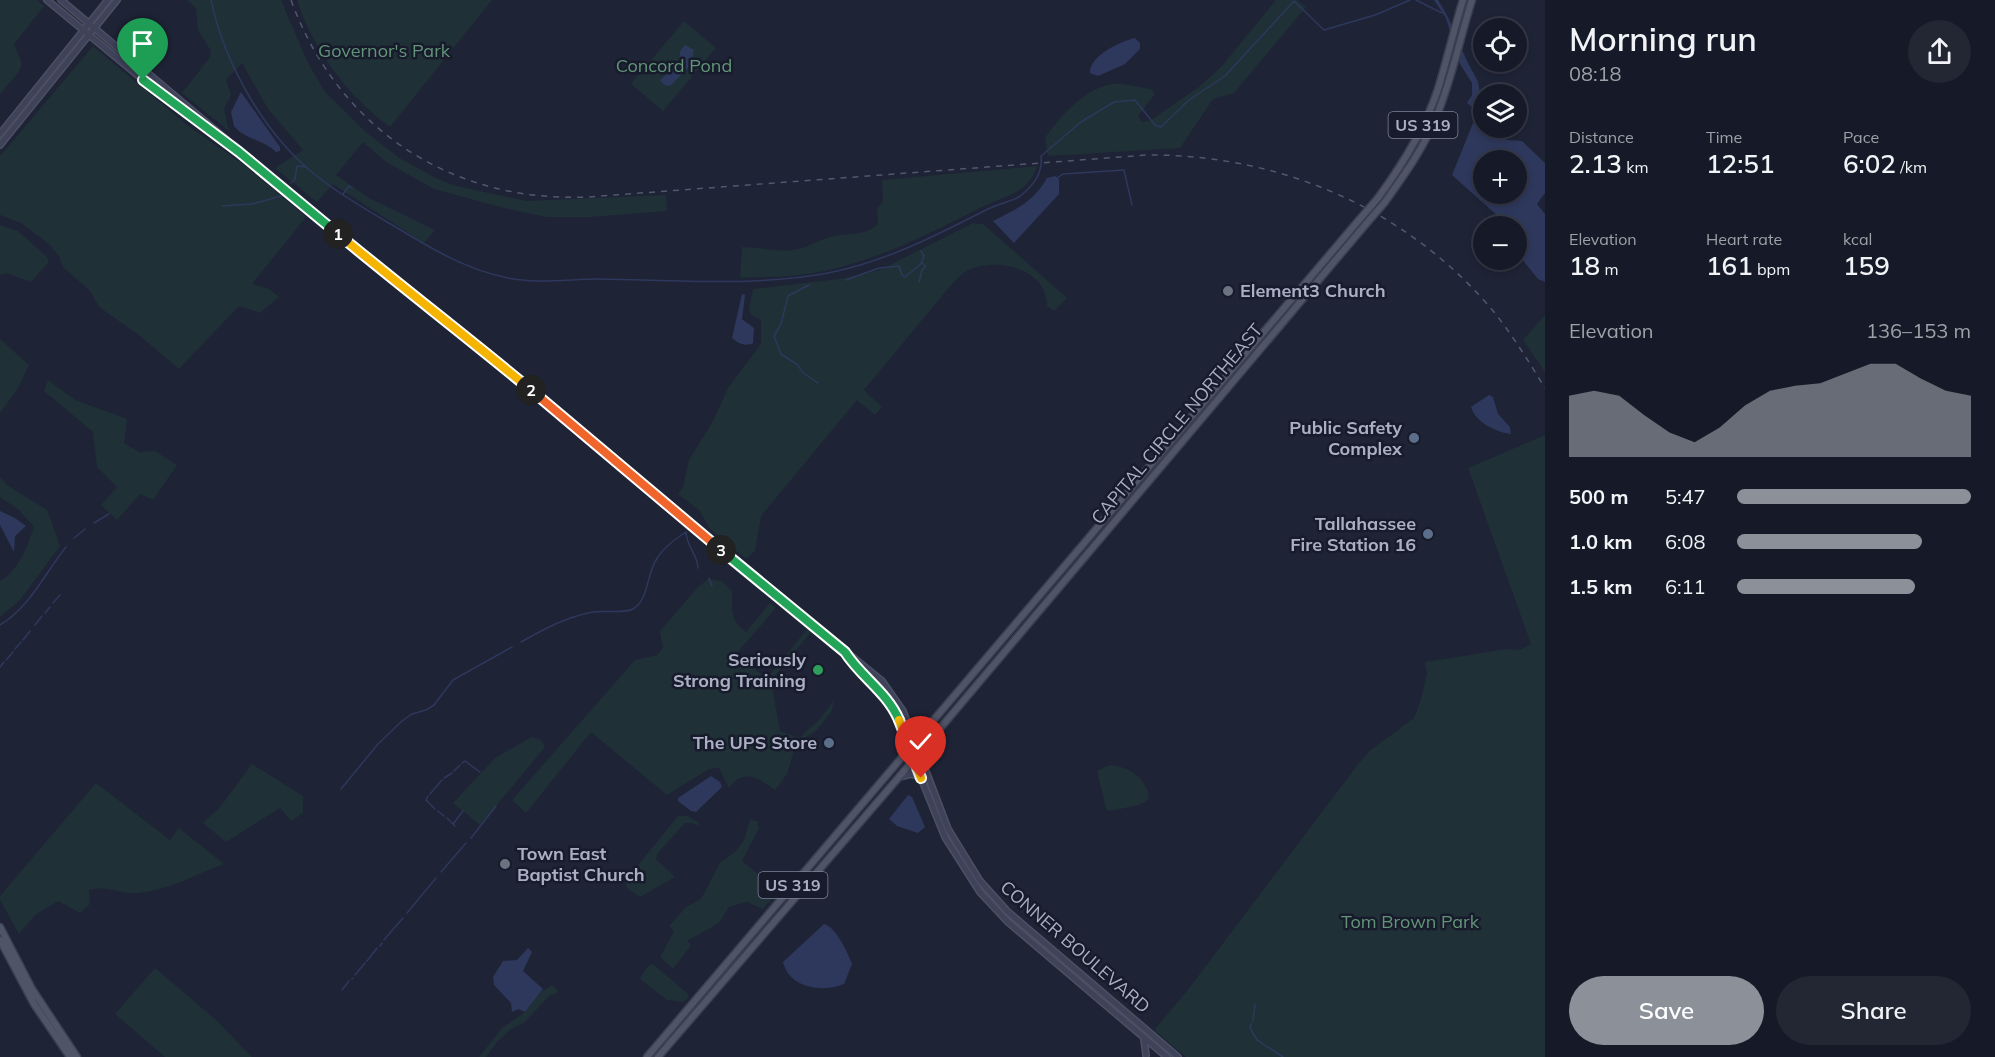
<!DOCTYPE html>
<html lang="en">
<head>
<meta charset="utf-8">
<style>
	body { margin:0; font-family:Mulish,sans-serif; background:#232734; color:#f1f3f6; height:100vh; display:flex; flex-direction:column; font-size:22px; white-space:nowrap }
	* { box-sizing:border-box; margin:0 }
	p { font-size:20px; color:#9ea1a8 }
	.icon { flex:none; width:33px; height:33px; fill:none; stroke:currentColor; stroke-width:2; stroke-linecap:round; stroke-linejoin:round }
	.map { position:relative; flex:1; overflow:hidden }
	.panel { display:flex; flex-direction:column; background:#161a28; width:450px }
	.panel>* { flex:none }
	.controls { position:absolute; left:1473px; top:18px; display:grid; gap:12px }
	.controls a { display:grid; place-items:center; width:54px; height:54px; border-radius:50%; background:#161a28; box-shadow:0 3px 9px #0003,0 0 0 2px #353845; font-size:30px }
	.pin { position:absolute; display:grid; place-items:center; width:51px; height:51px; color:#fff; margin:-62px -26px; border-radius:50% 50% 50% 0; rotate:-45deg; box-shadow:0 0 6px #0007 }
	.pin .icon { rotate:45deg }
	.km { position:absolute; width:30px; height:30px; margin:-15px; border-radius:50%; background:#222; color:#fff; font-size:16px; line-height:30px; text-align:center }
	.round { display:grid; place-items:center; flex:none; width:63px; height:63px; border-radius:32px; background:#232734 }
	.summary { display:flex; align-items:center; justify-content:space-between; height:102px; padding:0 24px }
	h1 { font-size:33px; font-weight:600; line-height:45px }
	.stats { display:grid; grid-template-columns:repeat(3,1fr); gap:9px; height:102px; padding:6px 24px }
	.stats div { display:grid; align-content:center }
	.stats b { font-size:26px; font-weight:600 }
	.stats small { font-size:16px; font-weight:400 }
	.stats p { font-size:16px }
	.chart { height:168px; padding:12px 24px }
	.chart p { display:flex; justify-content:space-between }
	.chart svg { width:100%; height:108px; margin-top:6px; fill:#8c9099; opacity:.7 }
	.button { display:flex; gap:12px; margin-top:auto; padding:12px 24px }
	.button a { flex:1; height:69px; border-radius:36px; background:#8c9099; color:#fff; font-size:24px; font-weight:600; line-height:69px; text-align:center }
	.button a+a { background:#232734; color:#f1f3f6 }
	ul { padding:0 24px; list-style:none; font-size:20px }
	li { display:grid; grid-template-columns:96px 72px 1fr; align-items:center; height:45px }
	li i { height:15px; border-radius:8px; background:#8c9099 }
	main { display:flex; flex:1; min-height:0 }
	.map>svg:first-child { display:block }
</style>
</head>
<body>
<main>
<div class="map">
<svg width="1545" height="1057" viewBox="0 0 1545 1057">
	<rect width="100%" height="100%" fill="#1e2336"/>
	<!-- green -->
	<path fill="#1f3037" d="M 0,0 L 37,0 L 44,6 L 14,44 L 22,64 L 18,73 L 0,94 Z
		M 187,0 L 281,0 L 308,63 L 325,92 L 367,133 L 401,159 L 434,177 L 452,185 L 526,201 L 666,195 L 667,211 L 590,217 L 546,217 L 504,208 L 434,189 L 386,162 L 363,142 L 336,175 L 369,198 L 435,230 L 424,243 L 333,184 L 317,202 L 275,168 L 303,150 L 268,109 L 242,63 L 226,80 L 231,95 L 224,109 L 229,131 L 182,93 L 210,57 L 211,51 L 198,30 L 196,8 Z
		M 297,0 L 492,0 L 390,127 C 348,96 313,50 297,0 Z
		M 1276,0 L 1297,0 L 1306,7 L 1234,93 L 1213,99 L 1180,148 L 1048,156 L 1045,138 C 1059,117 1087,86 1114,84 C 1126,83 1140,88 1151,89 L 1155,94 L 1138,116 L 1142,122 L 1151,120 L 1199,87 L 1221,67 Z
		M 684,21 L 716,48 L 663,111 L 631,84 Z
		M 93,46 L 187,125 L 247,167 L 306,217 L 252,284 L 269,289 L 279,297 L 260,313 L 239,306 L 179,369 L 140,336 L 99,307 L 90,291 L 63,267 L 60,258 L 50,245 L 21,223 L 0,215 L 0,156 Z
		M 1037,166 C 1027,196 1004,195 980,208 C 923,237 864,267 800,275 C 780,277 759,277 740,278 L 742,247 C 760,247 775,252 793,250 C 808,248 820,239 834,236 C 850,233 865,236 878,224 L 877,208 L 883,201 L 882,180 Z
		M 973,223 L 983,224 L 1067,298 L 1054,311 L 1047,306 C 1048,268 993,255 965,272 C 960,275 955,281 951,285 L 864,390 L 882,407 L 875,415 L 857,400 L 761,516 L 755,551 L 746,559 L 710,529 L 699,510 L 678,494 L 683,487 L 689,460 L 713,421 L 728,388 L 761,344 L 761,320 L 751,315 L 749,310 L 753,289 L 839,279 L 880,270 Z
		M 0,225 L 18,231 L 47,257 L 49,262 L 31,282 L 6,273 L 0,275 Z
		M 1545,315 L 1545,372 L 1523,340 Z
		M 0,339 L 29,365 L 18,388 L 0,413 Z
		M 48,380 L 75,400 L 127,419 L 124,443 L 139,452 L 155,451 L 177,465 L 153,500 L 140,494 L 117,520 L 101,505 L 117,487 L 97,467 L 93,432 L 44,391 Z
		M 1545,435 L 1545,1057 L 1186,1057 L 1154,1030 L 1187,991 L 1359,763 L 1371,750 L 1414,718 L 1421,699 L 1427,673 L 1425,662 L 1507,649 L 1520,650 L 1531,644 L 1468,468 Z
		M 0,477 L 7,485 L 47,510 L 60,546 L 20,600 L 0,617 L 0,581 C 19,570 27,547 34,527 L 19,510 L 0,497 Z
		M 708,579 L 722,581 L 732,591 C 732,609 730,621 746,632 L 770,603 L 776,608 L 736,654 L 767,679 L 807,629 L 811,632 L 771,681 L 780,731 L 799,738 L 819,720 L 835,699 L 831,712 L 817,730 L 796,744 L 787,774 L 775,790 C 759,778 743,768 729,788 L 719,768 L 709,769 L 667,795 L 591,732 L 526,813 L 512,800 L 635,660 L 657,655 L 663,648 L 660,631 L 698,587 Z
		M 532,737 L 541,740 L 545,747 L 480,825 L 453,803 L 495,758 Z
		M 252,764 L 303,796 L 303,813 L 291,821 L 280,808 L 226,842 L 203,823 L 220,807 Z
		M 1110,765 C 1128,766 1148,779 1149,799 L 1139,805 L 1110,811 L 1106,809 L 1097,771 Z
		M 96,783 L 170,840 L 179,828 L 224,864 C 197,874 168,890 139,893 C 122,895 108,885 89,890 L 90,904 L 80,913 L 58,901 L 35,915 L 19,934 L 0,900 L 0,896 Z
		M 678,816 L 688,816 L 699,823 L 699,827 L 693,823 L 685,823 L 658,853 L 656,859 L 675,877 L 640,897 L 627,888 L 625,881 Z
		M 750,820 L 757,821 L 759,828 L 742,861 L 770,884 L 782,888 L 763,909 L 747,902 L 729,907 L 719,923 L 687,941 L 691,945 L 673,969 L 660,957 L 674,931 L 669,926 L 686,907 L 701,899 L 720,863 L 735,852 L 744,840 Z
		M 653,964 L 687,993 L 689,997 L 684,1002 L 667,1000 L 640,979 L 647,967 Z
		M 155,968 L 215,1019 L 252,1057 L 165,1057 L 115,1014 Z
		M 552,985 L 558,990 L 556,994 L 550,995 L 525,1022 L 511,1029 L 497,1042 L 486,1057 L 479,1057 L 502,1028 L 524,1013 L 542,991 Z"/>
	<!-- water -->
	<path fill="#2e385c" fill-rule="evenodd" d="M 1434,0 L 1438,0 C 1452,21 1458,43 1469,65 C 1475,77 1481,82 1479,96 L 1485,90 L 1487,92 L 1481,99 L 1483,106 L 1478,112 L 1467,103 L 1472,95 L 1472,83 L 1460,64 L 1446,18 Z
		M 1135,38 L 1140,43 L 1140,49 L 1125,64 L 1098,76 L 1090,73 C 1089,56 1121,41 1135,38 Z
		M 685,45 L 694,50 L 690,66 L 670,86 L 664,85 L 660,80 L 679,64 L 680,51 Z
		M 241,92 L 280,147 L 280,151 L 276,152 C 263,139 245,140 234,126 L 231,112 Z
		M 1479,119 L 1483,121 L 1484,128 L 1491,128 L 1507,140 L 1522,141 L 1545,163 L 1545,193 L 1537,204 L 1545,214 L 1545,282 L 1538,279 L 1517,253 L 1516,226 L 1509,226 L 1452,175 L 1473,123 ZM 1484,160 L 1516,160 L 1516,194 L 1484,194 Z
		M 1055,176 L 1059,179 L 1059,194 L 1014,243 L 993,221 C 1018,208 1032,203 1047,178 Z
		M 742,294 L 745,295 L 742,319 L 754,328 L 753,343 C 745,347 738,343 732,338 Z
		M 1489,395 L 1493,397 L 1498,414 L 1510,427 L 1511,434 C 1496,432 1476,423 1471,407 Z
		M 0,511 L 15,518 L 26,526 L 15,536 L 14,552 L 0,525 Z
		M 711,776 L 720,782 L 722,787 L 696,812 L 691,811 L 678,801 L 678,798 Z
		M 908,795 L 912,797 L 925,827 L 918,833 L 897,826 L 889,819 Z
		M 824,924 C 836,927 848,953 852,964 L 844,984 C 823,993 789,988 783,962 Z
		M 528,948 L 532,952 L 523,971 L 543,989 L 525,1012 L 518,1009 L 512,1012 L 511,1003 L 494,985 L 493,977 L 503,961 L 517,960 Z"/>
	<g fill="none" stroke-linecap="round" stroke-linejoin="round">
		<!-- stream -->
		<path stroke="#2e385c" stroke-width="1.5" d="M 211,0 C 225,65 265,136 318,177 C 343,197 372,213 399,229 C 434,250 467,270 508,278 C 536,284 570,279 599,279 C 675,280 753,287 828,273 C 885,262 937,235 988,209 C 998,204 1009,202 1019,197 C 1033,186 1043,174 1041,156 L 1081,122 L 1114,102 L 1135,100 L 1155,125 L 1161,127 L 1189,100 L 1225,76 L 1294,1 L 1324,30 L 1375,15 L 1410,0
			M 1416,0 L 1442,13
			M 1057,178 L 1063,174 L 1124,170 L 1132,205
			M 291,183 L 295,179 L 297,166 L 307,167
			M 343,194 L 349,186 L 352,188
			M 223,206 L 252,204 L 281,196
			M 846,280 L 879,268 L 899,266 L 902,275 L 905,277 L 921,264 L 924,256 L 921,251
			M 919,282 L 922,270 L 926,266 L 922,263
			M 809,285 L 788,296 L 781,324 L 774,336 L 781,354 L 798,365 L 802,372 L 818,383
			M 94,523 L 109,514
			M 74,538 L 85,529
			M 709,578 L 712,586
			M 53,603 L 60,595
			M 45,613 L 50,607
			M 0,625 C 30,607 45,573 66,547
			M 35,625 L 42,616
			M 23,640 L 30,631
			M 521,642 C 544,629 566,617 593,612 C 604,610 625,614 633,609 C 648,601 647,574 656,560 C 663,548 674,540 686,532 C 686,546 698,555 698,568
			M 15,649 L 21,642
			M 6,660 L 13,652
			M 0,667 L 4,662
			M 462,763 L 465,761 L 480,772
			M 454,771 L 460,765
			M 444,778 L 452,773
			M 341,789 L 378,744 L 402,721 L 412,714 L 426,710 L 434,705 L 453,680 L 512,647
			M 430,794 L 442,780
			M 428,796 L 426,800 L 435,809
			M 438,811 L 444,816
			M 447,818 L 455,826
			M 453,824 L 463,811
			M 471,838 L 496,806
			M 441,872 L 466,843
			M 407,913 L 436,878
			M 396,926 L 403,918
			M 384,940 L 395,927
			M 380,946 L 382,943
			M 367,961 L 377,948
			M 355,975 L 365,963
			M 352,979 L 353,978
			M 342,990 L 349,981
			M 1253,1021 L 1255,1004
			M 1251,1024 L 1250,1028 L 1257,1040 L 1283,1057"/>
		<defs>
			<path id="secondary" d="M 47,0 L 135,73 L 239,152 L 398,284 L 447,320 L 723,551 L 882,681 L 903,711 L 948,829 L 980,881 L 1007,911 L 1178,1057
				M 61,0 L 227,140
				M 0,134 L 108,0
				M 0,145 L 117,0
				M 846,653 C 858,672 878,686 891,704 L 945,837 L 980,892 L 1008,922 L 1167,1057
				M 909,724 L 915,728 L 929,726
				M 899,777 L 911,774 L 920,777
				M 1144,1039 L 1146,1055"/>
			<path id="primary" d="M 1378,198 C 1403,164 1425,129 1438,89 C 1447,60 1454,29 1463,0
				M 1385,202 C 1405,174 1425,146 1437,115 C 1452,78 1460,38 1472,0
				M 0,927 L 32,989 L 77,1057
				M 0,940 L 34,1004 L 70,1057
				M 647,1057 L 1359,220
				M 658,1057 L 899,777 L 1366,224"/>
		</defs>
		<!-- secondary casing -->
		<use href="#secondary" stroke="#4c5062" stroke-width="8"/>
		<!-- primary casing -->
		<use href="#primary" stroke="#3a3f50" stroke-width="9"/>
		<!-- secondary -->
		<use href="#secondary" stroke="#3f435a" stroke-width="5"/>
		<!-- primary -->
		<use href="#primary" stroke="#4f5467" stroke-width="6"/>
		<!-- rail -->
		<path stroke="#52586e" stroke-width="1.5" stroke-dasharray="6 6" stroke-linecap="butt" d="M 291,0 C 338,129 452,203 588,197 L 1147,155 C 1280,154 1408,209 1494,312 C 1513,336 1529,362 1545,388"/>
		<defs>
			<path id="primary-bridge" d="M 1359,220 L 1378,198
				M 1366,224 L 1385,202"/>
		</defs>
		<!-- primary-bridge casing -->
		<use href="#primary-bridge" stroke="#3a3f50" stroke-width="9" stroke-linecap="butt"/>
		<!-- primary-bridge -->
		<use href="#primary-bridge" stroke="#4f5467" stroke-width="6"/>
	</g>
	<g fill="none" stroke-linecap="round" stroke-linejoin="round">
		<defs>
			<path id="split-1" d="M 143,80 L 239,152 L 338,234"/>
			<path id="split-2" d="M 338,234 C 402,287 467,337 531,390"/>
			<path id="split-3" d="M 531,390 L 721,550"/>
			<path id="split-4" d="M 721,550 L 845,652 C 861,677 887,692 899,720"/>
			<path id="split-5" d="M 899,720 L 921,778"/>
		</defs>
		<!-- split-1 casing -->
		<use href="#split-1" stroke="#fff" stroke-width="12"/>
		<!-- split-2 casing -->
		<use href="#split-2" stroke="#fff" stroke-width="12"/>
		<!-- split-3 casing -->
		<use href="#split-3" stroke="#fff" stroke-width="12"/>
		<!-- split-4 casing -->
		<use href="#split-4" stroke="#fff" stroke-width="12"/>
		<!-- split-5 casing -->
		<use href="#split-5" stroke="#fff" stroke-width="12"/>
		<!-- split-1 -->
		<use href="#split-1" stroke="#22a559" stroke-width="8"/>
		<!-- split-2 -->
		<use href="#split-2" stroke="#f5b400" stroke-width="8"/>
		<!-- split-3 -->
		<use href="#split-3" stroke="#f0652b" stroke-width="8"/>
		<!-- split-4 -->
		<use href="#split-4" stroke="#22a559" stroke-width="8"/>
		<!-- split-5 -->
		<use href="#split-5" stroke="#f5b400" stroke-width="8"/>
	</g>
	<!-- markers -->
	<g fill="#6b7280" stroke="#171b2b" stroke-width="2">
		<circle cx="1228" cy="291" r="6"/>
		<circle cx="505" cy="864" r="6"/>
	</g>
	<g fill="#5c6f8a" stroke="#171b2b" stroke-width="2">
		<circle cx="1414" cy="438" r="6"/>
		<circle cx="1428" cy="534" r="6"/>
		<circle cx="829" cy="743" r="6"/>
	</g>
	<circle fill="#2e9e5b" stroke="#171b2b" stroke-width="2" cx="818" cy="670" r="6"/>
	<g text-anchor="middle" stroke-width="5" stroke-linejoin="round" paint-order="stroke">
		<!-- shield labels -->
		<g fill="#171b2b" stroke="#7e8396" stroke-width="1.5">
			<rect x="1388.5" y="112" width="69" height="26" rx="4.5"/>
			<rect x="758.5" y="872" width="69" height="26" rx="4.5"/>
		</g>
		<g font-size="16" font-weight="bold" fill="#aaafc4">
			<text x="1423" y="131">US 319</text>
			<text x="793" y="891">US 319</text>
		</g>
		<!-- park labels -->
		<g font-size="18" fill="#629578" stroke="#171b2b">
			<text x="384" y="57">Governor's Park</text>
			<text x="674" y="72">Concord Pond</text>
			<text x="1410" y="928">Tom Brown Park</text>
		</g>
		<!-- poi labels -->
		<g font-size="18" font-weight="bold" fill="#aaafc4" stroke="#171b2b" text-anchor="end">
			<text x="1240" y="297" text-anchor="start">Element3 Church</text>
			<text x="1402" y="434">Public Safety<tspan x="1402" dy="21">Complex</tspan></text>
			<text x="1416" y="530">Tallahassee<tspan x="1416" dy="21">Fire Station 16</tspan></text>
			<text x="806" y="666">Seriously<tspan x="806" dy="21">Strong Training</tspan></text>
			<text x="817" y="749">The UPS Store</text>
			<text x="517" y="860" text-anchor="start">Town East<tspan x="517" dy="21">Baptist Church</tspan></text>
		</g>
		<!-- street labels -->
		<g font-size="18" fill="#aaafc4" stroke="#171b2b">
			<text transform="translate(1177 424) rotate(-50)" y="6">CAPITAL CIRCLE NORTHEAST</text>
			<text transform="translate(1075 947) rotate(41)" y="6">CONNER BOULEVARD</text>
		</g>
	</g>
</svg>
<div class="controls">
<a><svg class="icon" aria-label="locate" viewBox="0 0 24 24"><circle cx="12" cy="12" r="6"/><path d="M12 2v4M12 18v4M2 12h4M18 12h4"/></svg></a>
<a><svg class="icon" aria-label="layers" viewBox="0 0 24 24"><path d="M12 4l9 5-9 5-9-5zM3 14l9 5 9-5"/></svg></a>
<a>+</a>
<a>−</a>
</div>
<div class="pin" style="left:143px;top:80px;background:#1e9e55"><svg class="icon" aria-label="arrive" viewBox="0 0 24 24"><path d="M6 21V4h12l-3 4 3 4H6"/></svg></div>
<div class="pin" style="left:921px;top:778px;background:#d93025"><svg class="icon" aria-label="check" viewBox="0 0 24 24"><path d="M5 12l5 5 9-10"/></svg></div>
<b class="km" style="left:338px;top:234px">1</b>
<b class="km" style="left:531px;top:390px">2</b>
<b class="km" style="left:721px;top:550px">3</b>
</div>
<section class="panel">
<div class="summary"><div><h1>Morning run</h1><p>08:18</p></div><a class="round"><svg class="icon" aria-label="share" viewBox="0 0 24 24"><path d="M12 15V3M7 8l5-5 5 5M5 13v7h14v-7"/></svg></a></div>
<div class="stats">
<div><p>Distance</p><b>2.13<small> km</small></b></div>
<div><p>Time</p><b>12:51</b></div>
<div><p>Pace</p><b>6:02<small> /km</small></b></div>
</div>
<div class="stats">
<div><p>Elevation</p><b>18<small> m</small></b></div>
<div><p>Heart rate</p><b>161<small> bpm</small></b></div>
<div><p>kcal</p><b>159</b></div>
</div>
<div class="chart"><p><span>Elevation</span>136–153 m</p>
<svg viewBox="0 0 160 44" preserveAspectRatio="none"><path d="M0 44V19L10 17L20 19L30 27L40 34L50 38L60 32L70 23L80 17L90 15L100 14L110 10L120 6L130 6L140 12L150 17L160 19V44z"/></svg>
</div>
<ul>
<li><b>500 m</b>5:47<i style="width:100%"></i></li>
<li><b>1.0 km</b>6:08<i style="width:79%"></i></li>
<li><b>1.5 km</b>6:11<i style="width:76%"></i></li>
</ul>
<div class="button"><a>Save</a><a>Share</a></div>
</section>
</main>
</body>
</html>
